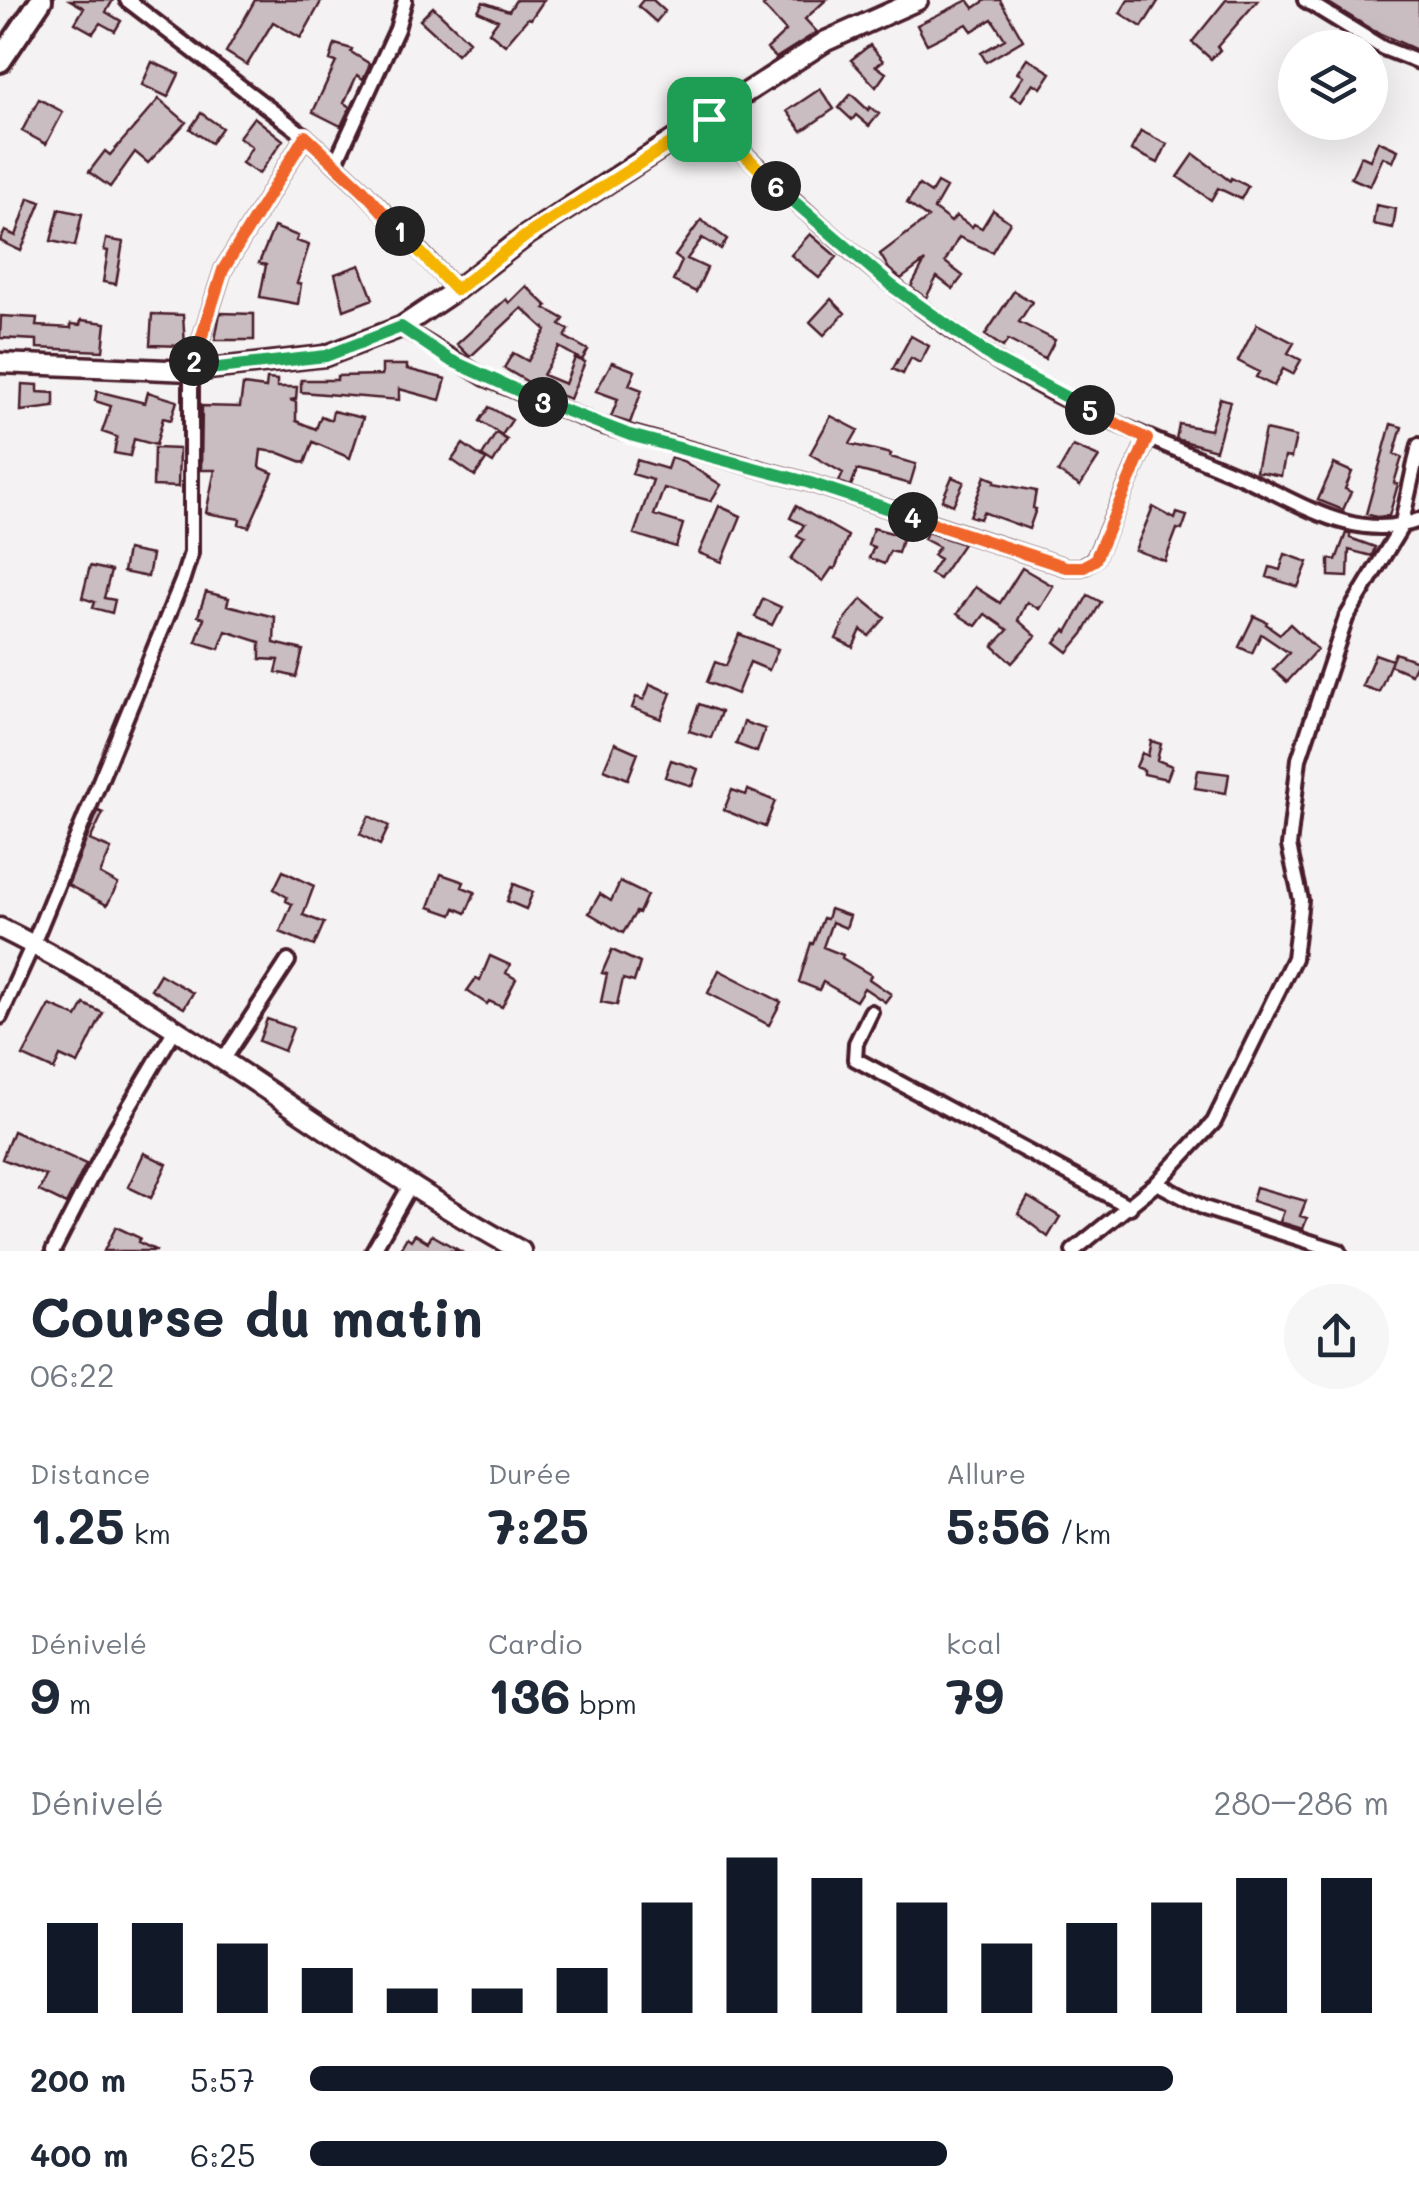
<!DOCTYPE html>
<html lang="fr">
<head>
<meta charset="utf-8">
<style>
	body { margin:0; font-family:Mali,sans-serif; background:#f6f6f7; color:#1f2937; height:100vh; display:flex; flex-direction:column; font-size:38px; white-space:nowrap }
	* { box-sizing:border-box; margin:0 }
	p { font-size:32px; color:#747a83 }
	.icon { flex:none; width:55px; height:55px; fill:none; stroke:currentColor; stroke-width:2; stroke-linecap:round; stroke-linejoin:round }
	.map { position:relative; height:1251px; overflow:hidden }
	.panel { display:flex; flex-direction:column; background:#fff; flex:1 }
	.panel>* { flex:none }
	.buttons { position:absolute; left:1278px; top:30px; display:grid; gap:20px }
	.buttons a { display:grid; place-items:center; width:110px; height:110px; border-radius:50%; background:#fff; box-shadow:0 10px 40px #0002; font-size:50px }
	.pin { position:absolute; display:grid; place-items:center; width:85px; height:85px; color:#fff; margin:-42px; border-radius:20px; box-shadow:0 5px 15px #0006 }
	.km { position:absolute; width:50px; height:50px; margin:-25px; border-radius:50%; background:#222; color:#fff; font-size:28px; line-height:50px; text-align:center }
	.round { display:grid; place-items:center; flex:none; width:105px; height:105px; border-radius:52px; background:#f6f6f7 }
	.headline { display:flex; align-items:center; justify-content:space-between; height:170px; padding:0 30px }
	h1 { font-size:55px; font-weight:700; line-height:75px }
	.stats { display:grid; grid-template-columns:repeat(3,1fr); gap:15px; height:170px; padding:10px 30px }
	.stats div { display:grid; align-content:center }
	.stats b { font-size:50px; font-weight:700 }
	.stats small { font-size:28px; font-weight:400 }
	.stats p { font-size:28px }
	.chart { height:280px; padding:20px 30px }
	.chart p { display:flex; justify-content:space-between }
	.chart svg { width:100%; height:180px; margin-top:10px; stroke:#111827; stroke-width:6 }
	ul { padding:0 30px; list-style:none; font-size:32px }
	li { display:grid; grid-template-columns:160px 120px 1fr; align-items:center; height:75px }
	li i { height:25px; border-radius:12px; background:#111827 }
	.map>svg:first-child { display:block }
</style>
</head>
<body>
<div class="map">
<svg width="1419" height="1251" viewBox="0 0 1419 1251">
	<rect width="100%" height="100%" fill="#f4f2f2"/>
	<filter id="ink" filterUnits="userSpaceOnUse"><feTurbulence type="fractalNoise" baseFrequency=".01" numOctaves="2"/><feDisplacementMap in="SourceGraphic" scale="20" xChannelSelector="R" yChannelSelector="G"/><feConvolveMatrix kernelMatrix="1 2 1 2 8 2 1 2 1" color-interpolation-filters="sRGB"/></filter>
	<g filter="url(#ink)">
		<!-- building -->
		<path fill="#cabdc1" stroke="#4a1f2b" stroke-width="2.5" d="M 70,0 L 113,0 L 106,12 L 121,21 L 115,31 L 100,23 L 93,33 L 75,23 L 84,8 Z
			M 255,0 L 322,0 L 301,38 L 273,22 L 247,65 L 226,52 Z
			M 516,0 L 544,0 L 531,19 L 528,18 L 505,45 L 489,32 L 498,20 L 478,11 L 483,2 L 509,11 Z
			M 643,0 L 653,0 L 665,11 L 656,22 L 638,6 Z
			M 770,0 L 826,0 L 805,19 L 817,32 L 776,58 L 767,49 L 786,31 L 763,6 Z
			M 968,0 L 974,8 L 986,0 L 1000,0 L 1023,40 L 986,62 L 981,53 L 1005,39 L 992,19 L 972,31 L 967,24 L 927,44 L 917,25 Z
			M 1128,0 L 1159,0 L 1142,27 L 1120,13 Z
			M 1226,0 L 1258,0 L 1217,47 L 1220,50 L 1211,59 L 1192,42 Z
			M 1324,0 L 1419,0 L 1419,51 L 1374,31 Z
			M 433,7 L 469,41 L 457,54 L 420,20 Z
			M 335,44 L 352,49 L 351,52 L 370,64 L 363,79 L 357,75 L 344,103 L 350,107 L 341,126 L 313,112 L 336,62 L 330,60 Z
			M 870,45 L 883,61 L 876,66 L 886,73 L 876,87 L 851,60 Z
			M 1027,58 L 1051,73 L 1041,88 L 1033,83 L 1021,101 L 1011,95 L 1023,76 L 1017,73 Z
			M 152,62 L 179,74 L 168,97 L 142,85 Z
			M 820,89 L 834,109 L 802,131 L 787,111 Z
			M 851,94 L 868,110 L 870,107 L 879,114 L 869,126 L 856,115 L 852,120 L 839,108 Z
			M 39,99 L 63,112 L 46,144 L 22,131 Z
			M 159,99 L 186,122 L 148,163 L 135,152 L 110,187 L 89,172 L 105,151 L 110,155 Z
			M 201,113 L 222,128 L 211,143 L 190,129 Z
			M 254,117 L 283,140 L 259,174 L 242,163 L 252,147 L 239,137 Z
			M 1141,131 L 1167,144 L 1158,163 L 1131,150 Z
			M 1378,141 L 1398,150 L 1393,162 L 1383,157 L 1370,186 L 1351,178 L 1361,156 L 1370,160 Z
			M 1194,154 L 1230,181 L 1231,178 L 1248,186 L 1241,199 L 1218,188 L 1211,200 L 1178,177 Z
			M 937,183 L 946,188 L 934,209 L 951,222 L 956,216 L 972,227 L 974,224 L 982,228 L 993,210 L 1010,222 L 992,252 L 959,237 L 945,262 L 963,276 L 953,289 L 937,277 L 926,298 L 911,287 L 925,261 L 901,279 L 889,269 L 880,254 L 928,218 L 907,203 L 919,185 L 931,193 Z
			M 29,198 L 41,202 L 21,251 L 0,241 L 5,231 L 16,236 Z
			M 1376,205 L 1396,209 L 1393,228 L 1373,224 Z
			M 59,209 L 82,214 L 75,246 L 51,241 Z
			M 701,220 L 727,239 L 721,249 L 702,238 L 687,259 L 707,268 L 696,292 L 673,281 L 682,261 L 675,256 Z
			M 274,227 L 298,236 L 296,241 L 309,245 L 297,283 L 301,284 L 298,304 L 260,297 L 266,265 L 259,263 Z
			M 810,234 L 837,257 L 819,278 L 791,255 Z
			M 106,239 L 123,242 L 116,284 L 103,282 L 108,251 L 104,250 Z
			M 360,265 L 373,299 L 344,310 L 335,274 Z
			M 526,286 L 547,306 L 545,308 L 564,319 L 560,325 L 569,330 L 565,337 L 588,350 L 582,360 L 559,347 L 543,375 L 565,384 L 575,358 L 585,362 L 570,399 L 535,386 L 504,368 L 513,353 L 528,361 L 546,330 L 522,308 L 470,357 L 457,344 L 506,299 L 509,303 Z
			M 1014,291 L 1032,302 L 1019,322 L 1055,340 L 1045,359 L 1008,340 L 1003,347 L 985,335 Z
			M 831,299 L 845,313 L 824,335 L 810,322 Z
			M 220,313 L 254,314 L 254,340 L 215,340 Z
			M 152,314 L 183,315 L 185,346 L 150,345 Z
			M 1,316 L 37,318 L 36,326 L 71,328 L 71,324 L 80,325 L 81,320 L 106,323 L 103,351 L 37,348 L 37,340 L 0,338 Z
			M 1257,324 L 1294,343 L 1288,353 L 1301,360 L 1293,374 L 1283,369 L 1274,386 L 1256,377 L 1259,372 L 1238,361 Z
			M 911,336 L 929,346 L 920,363 L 911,358 L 903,374 L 893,369 Z
			M 612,362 L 635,371 L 629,385 L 642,390 L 630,423 L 611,417 L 618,399 L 596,391 Z
			M 382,365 L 407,365 L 407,369 L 446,379 L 440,400 L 399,389 L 399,400 L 301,392 L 301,380 L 337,380 L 337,376 L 382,375 Z
			M 267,379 L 277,380 L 277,387 L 297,387 L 296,399 L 290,400 L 296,402 L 296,421 L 316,429 L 321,416 L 331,420 L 333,411 L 363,418 L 350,458 L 313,442 L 305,463 L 277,452 L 261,450 L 259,467 L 273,473 L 249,527 L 239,524 L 240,519 L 206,513 L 215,470 L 201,470 L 202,406 L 240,407 L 243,385 L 266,388 Z
			M 22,384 L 38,385 L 38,392 L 54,393 L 54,407 L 21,411 Z
			M 97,391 L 145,403 L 148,392 L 177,401 L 171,420 L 163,418 L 156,445 L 134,439 L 130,456 L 114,453 L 117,437 L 102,432 L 111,406 L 95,401 Z
			M 1220,398 L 1230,401 L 1216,450 L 1176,439 L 1179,424 L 1210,430 Z
			M 489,407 L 512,420 L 502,435 L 480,421 Z
			M 831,416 L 858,430 L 850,444 L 891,454 L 890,457 L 916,464 L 910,484 L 857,470 L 851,486 L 839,482 L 843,473 L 810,454 Z
			M 1391,424 L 1402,427 L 1394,454 L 1402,457 L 1394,483 L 1398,484 L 1389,516 L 1376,517 L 1366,514 Z
			M 1265,430 L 1296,437 L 1291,458 L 1285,457 L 1281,476 L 1256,471 Z
			M 496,433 L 507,440 L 493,463 L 482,456 Z
			M 463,444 L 486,460 L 475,476 L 452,460 Z
			M 1073,446 L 1099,457 L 1080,486 L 1058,472 Z
			M 154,448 L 179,449 L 178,487 L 153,486 Z
			M 671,457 L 683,461 L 721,485 L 711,501 L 664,488 L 654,515 L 683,524 L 676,547 L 634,534 L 653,480 L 632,474 L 637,460 L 667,469 Z
			M 1334,464 L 1352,472 L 1345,489 L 1351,492 L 1343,510 L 1318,500 Z
			M 985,476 L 995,480 L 994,483 L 1036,491 L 1033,508 L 1036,509 L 1029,529 L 983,512 L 980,519 L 970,516 Z
			M 952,477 L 964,482 L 953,505 L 942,500 Z
			M 719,506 L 741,516 L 722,562 L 699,553 Z
			M 796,506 L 848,536 L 835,569 L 832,568 L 823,581 L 791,559 L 804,540 L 797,536 L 804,525 L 790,518 Z
			M 1153,507 L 1175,519 L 1177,513 L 1187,516 L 1182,530 L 1177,529 L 1165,561 L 1135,550 Z
			M 873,528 L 903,536 L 898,553 L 890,551 L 884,564 L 869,558 L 874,547 L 868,545 Z
			M 927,532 L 963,544 L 939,579 L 930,574 L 940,559 L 933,555 L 939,547 L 924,539 Z
			M 1346,533 L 1350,534 L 1350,538 L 1375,547 L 1372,556 L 1349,550 L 1348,577 L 1329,576 L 1329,559 L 1336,560 Z
			M 127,550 L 152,555 L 148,577 L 123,572 Z
			M 1285,554 L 1308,562 L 1298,587 L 1267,577 L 1270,567 L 1280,570 Z
			M 90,566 L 111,571 L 104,598 L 115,600 L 112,613 L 93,608 L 95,602 L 82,598 Z
			M 1022,568 L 1053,586 L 1039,609 L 1027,602 L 1018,620 L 1036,636 L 1012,663 L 993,646 L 1008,630 L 985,614 L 976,626 L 957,614 L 975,587 L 1000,603 Z
			M 206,592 L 229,598 L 227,605 L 275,617 L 274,643 L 303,650 L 296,677 L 276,672 L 279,660 L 260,659 L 260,642 L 226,631 L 219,649 L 196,642 L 204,618 L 198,616 Z
			M 1088,595 L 1101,602 L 1083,634 L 1068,652 L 1055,642 L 1065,630 L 1067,632 Z
			M 763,599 L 781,607 L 772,625 L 755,617 Z
			M 862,599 L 885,618 L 869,636 L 861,630 L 853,647 L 836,639 L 847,616 Z
			M 1254,616 L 1267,622 L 1266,624 L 1280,634 L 1290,624 L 1317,649 L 1287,682 L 1273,670 L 1289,653 L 1261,634 L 1252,653 L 1239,647 Z
			M 739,634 L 778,649 L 769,670 L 750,662 L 737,694 L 707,682 L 715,662 L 726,666 Z
			M 1395,653 L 1417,661 L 1411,674 L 1390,665 Z
			M 1375,654 L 1392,660 L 1379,692 L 1362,686 Z
			M 650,684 L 671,693 L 661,719 L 632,708 L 636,697 L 644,700 Z
			M 699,704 L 721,712 L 711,738 L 689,731 Z
			M 744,722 L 765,729 L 757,752 L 736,744 Z
			M 1151,741 L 1161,744 L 1157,760 L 1172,766 L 1167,779 L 1144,774 L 1144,770 L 1136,767 L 1142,753 L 1148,756 Z
			M 615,743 L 638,753 L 628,779 L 604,769 Z
			M 671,760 L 698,769 L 692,786 L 665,777 Z
			M 1198,770 L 1229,774 L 1226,793 L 1195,788 Z
			M 732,790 L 746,795 L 748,790 L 775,801 L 765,827 L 724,810 Z
			M 98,811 L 103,813 L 90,840 L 111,849 L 100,874 L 118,884 L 107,905 L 68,885 Z
			M 369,816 L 389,826 L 380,845 L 360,834 Z
			M 283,871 L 314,886 L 303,915 L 324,923 L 314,946 L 280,932 L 292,904 L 286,901 L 287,897 L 274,889 Z
			M 441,874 L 464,882 L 462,887 L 475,892 L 466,913 L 455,908 L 452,915 L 429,907 Z
			M 620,882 L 647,895 L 639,913 L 636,912 L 623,933 L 589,913 L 600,894 L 611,901 Z
			M 514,884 L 533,892 L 526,909 L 507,901 Z
			M 830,909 L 850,916 L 846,928 L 832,922 L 823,947 L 843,955 L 842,958 L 871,975 L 869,979 L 891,994 L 885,1002 L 864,988 L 856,1001 L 823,982 L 819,990 L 799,982 L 811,943 L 813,944 L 823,918 L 827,919 Z
			M 612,950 L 640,963 L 634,982 L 623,979 L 617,1005 L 601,1002 L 607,974 L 602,973 Z
			M 490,956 L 510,965 L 506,973 L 516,979 L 502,1007 L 489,1001 L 487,1004 L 467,991 L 476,978 L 480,980 Z
			M 719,970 L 781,1002 L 769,1025 L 708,993 Z
			M 160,974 L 193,993 L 184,1008 L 151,989 Z
			M 84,1004 L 103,1013 L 78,1064 L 60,1056 L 54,1070 L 23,1056 L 50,1005 L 77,1017 Z
			M 267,1019 L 293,1028 L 284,1051 L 259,1041 Z
			M 13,1131 L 86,1164 L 66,1204 L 39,1191 L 46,1176 L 2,1159 Z
			M 144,1153 L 167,1164 L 151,1198 L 128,1187 Z
			M 1256,1187 L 1306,1201 L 1300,1216 L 1307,1218 L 1303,1229 L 1280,1222 L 1284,1211 L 1252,1201 Z
			M 1028,1197 L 1060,1217 L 1048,1237 L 1018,1214 Z
			M 116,1227 L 140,1238 L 138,1242 L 157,1251 L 104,1251 Z
			M 415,1234 L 428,1242 L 432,1235 L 460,1251 L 399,1251 L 407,1237 L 411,1240 Z"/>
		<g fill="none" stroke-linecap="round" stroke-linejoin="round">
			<defs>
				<path id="street" d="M 127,0 L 305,136 L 363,190 L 456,290
					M 1305,0 L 1383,48 L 1419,62
					M 709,119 C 797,207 889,290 994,359 C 1068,407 1159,442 1240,476 C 1298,501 1354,544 1419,520
					M 335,164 L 397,29 L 405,0
					M 401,327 L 485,378 L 600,425 L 807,482 L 1066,567 L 1082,567 L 1095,559 L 1147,439
					M 871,1012 L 856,1043 L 855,1059 L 1130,1207
					M 0,1017 L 33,944 L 182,581 L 191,553 L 191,371 L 223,270 L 305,136
					M 222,1062 L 288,961
					M 1157,1183 L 1214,1122 L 1294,958 L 1301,900 L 1289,846 L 1299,759 L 1346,618 L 1401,527 L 1419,445
					M 53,1251 L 115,1130 L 174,1031
					M 373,1251 L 411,1184
					M 1073,1251 L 1157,1183 L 1204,1208 L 1339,1251"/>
				<path id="secondary" d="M 0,363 L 191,371 L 325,356 L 401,327 L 456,290 L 527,235 L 826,41 L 918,0
					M 0,928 C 183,1018 342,1153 521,1251"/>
				<path id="primary" d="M 0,61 L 41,0"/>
			</defs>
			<!-- street casing -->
			<use href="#street" stroke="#4a1f2b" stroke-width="20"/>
			<!-- secondary casing -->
			<use href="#secondary" stroke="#4a1f2b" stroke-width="25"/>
			<!-- primary casing -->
			<use href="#primary" stroke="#4a1f2b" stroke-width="28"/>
			<!-- street -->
			<use href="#street" stroke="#fff" stroke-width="12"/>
			<!-- secondary -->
			<use href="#secondary" stroke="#fff" stroke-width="18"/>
			<!-- primary -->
			<use href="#primary" stroke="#fff" stroke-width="20"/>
		</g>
	</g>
	<g fill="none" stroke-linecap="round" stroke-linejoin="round" filter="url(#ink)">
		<defs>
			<path id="split-1" d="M 400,231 L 456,290 L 527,235 L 709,119"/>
			<path id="split-2" d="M 194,361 L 223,270 L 305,136 L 363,190 L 400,231"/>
			<path id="split-3" d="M 194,361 L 191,371 L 326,356 L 401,327 L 450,360 L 543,402"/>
			<path id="split-4" d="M 543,402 L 630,435 L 807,482 L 913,517"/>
			<path id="split-5" d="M 913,517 L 1066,567 L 1082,567 L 1095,560 L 1147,439 L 1090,410"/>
			<path id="split-6" d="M 776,186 L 892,286 L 996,360 L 1090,410"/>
			<path id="split-7" d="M 709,119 L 776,186"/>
		</defs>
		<!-- split-1 casing -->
		<use href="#split-1" stroke="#fff" stroke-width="20"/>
		<!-- split-2 casing -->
		<use href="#split-2" stroke="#fff" stroke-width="20"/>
		<!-- split-3 casing -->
		<use href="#split-3" stroke="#fff" stroke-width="20"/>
		<!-- split-4 casing -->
		<use href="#split-4" stroke="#fff" stroke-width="20"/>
		<!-- split-5 casing -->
		<use href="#split-5" stroke="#fff" stroke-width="20"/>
		<!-- split-6 casing -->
		<use href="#split-6" stroke="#fff" stroke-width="20"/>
		<!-- split-7 casing -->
		<use href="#split-7" stroke="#fff" stroke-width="20"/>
		<!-- split-1 -->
		<use href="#split-1" stroke="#f5b400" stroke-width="12"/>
		<!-- split-2 -->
		<use href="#split-2" stroke="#f0652b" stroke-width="12"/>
		<!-- split-3 -->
		<use href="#split-3" stroke="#22a559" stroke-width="12"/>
		<!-- split-4 -->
		<use href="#split-4" stroke="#22a559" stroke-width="12"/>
		<!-- split-5 -->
		<use href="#split-5" stroke="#f0652b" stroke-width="12"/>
		<!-- split-6 -->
		<use href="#split-6" stroke="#22a559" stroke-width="12"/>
		<!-- split-7 -->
		<use href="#split-7" stroke="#f5b400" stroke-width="12"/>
	</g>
</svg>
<div class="buttons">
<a><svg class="icon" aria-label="layers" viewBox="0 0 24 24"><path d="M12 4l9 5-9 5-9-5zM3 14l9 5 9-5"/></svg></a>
</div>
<div class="pin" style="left:709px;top:119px;background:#1e9e55"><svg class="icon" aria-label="arrive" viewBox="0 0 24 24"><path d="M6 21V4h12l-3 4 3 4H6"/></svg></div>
<b class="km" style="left:400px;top:231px">1</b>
<b class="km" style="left:194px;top:361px">2</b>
<b class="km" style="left:543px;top:402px">3</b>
<b class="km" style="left:913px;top:517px">4</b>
<b class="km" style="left:1090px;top:410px">5</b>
<b class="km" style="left:776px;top:186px">6</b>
</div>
<section class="panel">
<div class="headline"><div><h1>Course du matin</h1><p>06:22</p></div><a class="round"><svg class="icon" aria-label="share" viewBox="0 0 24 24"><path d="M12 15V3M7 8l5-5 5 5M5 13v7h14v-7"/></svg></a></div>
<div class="stats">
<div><p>Distance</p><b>1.25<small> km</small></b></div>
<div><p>Durée</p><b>7:25</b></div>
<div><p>Allure</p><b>5:56<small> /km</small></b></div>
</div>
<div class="stats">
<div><p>Dénivelé</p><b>9<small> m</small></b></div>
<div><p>Cardio</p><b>136<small> bpm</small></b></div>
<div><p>kcal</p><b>79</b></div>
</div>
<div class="chart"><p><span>Dénivelé</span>280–286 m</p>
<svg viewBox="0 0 160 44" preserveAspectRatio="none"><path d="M5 44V22M15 44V22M25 44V27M35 44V33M45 44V38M55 44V38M65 44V33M75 44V17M85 44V6M95 44V11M105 44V17M115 44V27M125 44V22M135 44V17M145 44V11M155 44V11"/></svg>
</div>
<ul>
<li><b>200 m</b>5:57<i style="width:80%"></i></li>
<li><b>400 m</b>6:25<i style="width:59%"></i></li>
</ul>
</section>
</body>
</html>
